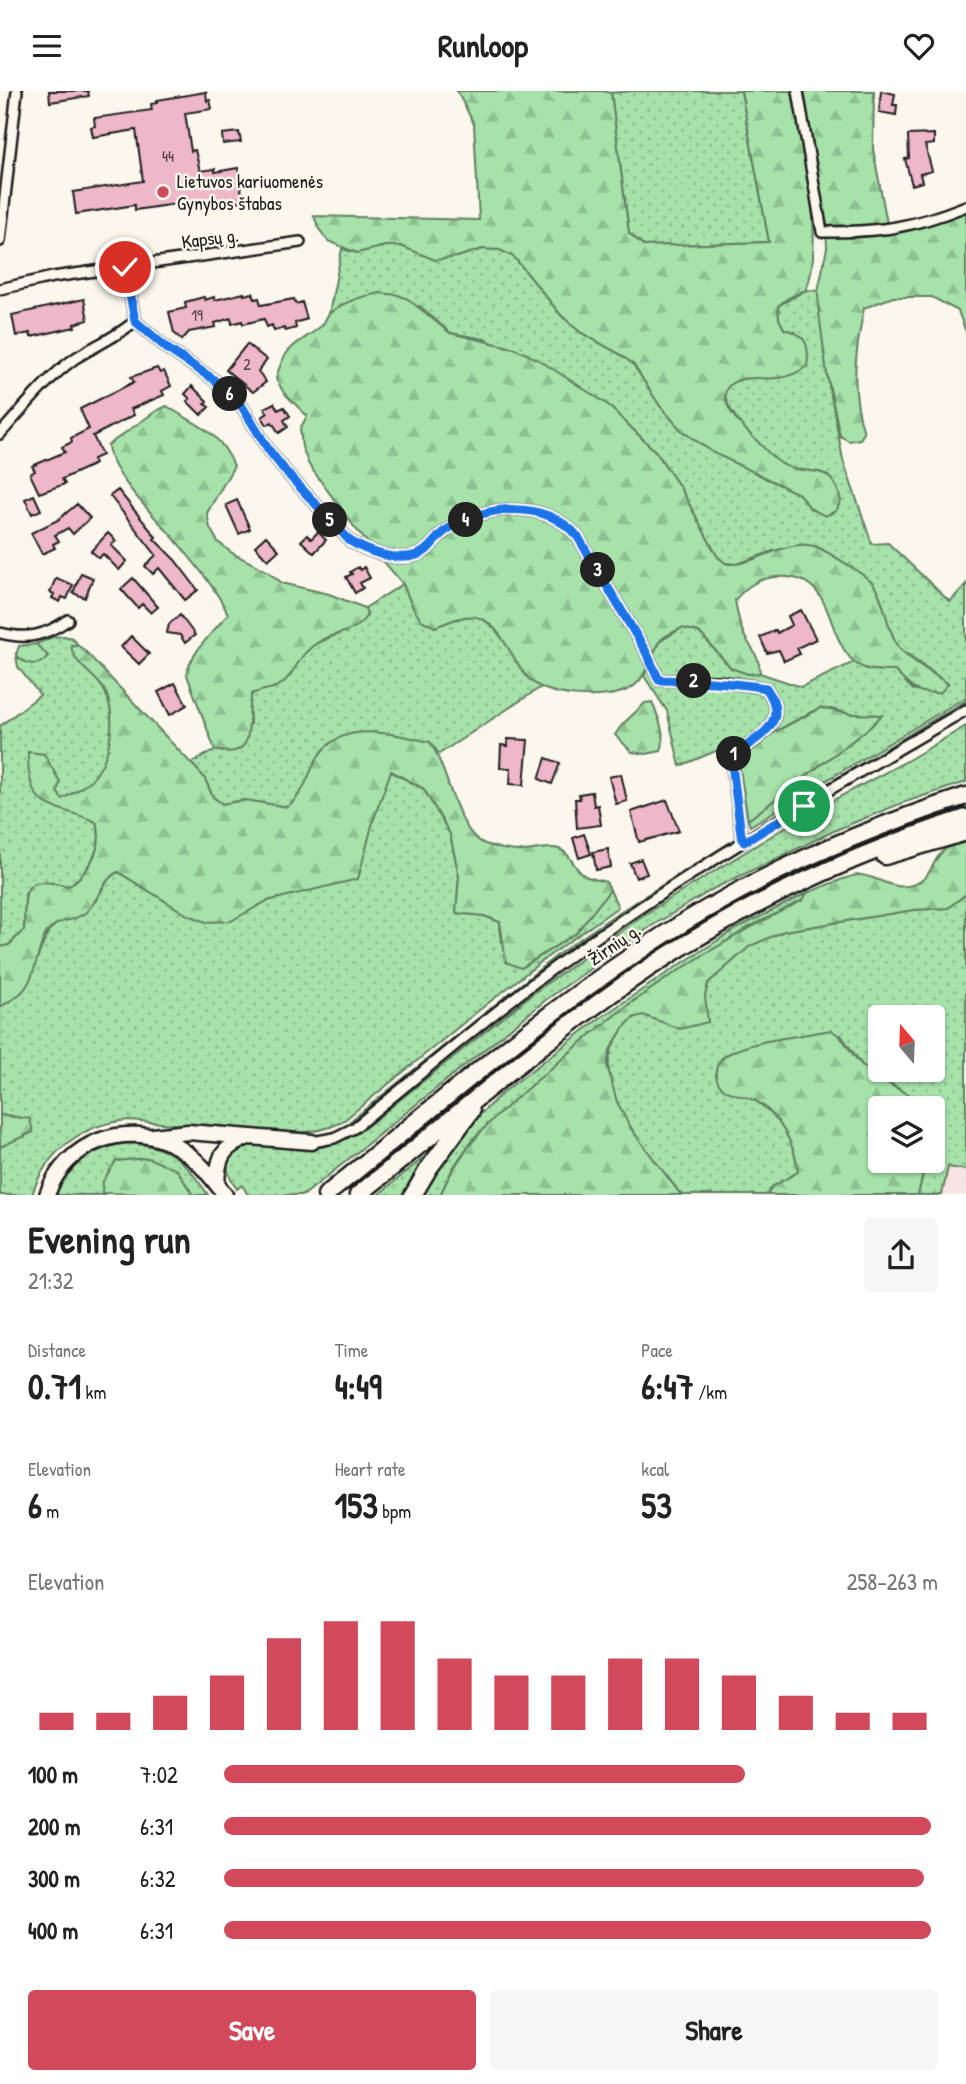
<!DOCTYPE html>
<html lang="en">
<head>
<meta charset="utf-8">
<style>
	body { margin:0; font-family:"Patrick Hand",sans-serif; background:#f6f6f6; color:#222; height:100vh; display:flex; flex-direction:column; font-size:26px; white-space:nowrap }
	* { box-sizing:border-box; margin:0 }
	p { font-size:23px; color:#767676 }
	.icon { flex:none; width:38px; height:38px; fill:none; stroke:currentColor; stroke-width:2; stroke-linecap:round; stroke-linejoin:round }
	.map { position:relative; height:1104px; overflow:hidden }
	.side { display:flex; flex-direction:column; background:#fff; flex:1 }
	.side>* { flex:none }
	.needle { width:46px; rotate:341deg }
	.controls { position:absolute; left:868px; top:914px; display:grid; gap:14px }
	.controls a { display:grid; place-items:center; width:77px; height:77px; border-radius:7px; background:#fff; box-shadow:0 2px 5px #0004; font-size:35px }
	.pin { position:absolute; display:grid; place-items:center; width:60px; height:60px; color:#fff; margin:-30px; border:4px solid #fff; border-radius:50%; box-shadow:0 2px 7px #0007 }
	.km { position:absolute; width:35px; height:35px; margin:-18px; border-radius:50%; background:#222; color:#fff; font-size:19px; line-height:35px; text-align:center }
	.round { display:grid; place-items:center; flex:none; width:74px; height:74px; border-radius:7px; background:#f6f6f6 }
	.headline { display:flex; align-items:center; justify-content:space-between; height:119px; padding:0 28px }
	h1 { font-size:38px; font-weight:800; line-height:52px }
	.stats { display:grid; grid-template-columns:repeat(3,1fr); gap:10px; height:119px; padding:7px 28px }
	.stats div { display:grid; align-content:center }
	.stats b { font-size:35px; font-weight:800 }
	.stats small { font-size:19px; font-weight:400 }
	.stats p { font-size:19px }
	.chart { height:196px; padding:14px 28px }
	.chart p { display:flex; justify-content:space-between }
	.chart svg { width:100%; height:126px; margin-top:7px; stroke:#d1495b; stroke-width:6 }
	.action { display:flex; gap:14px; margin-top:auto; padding:14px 28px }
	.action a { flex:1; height:80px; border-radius:7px; background:#d1495b; color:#fff; font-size:28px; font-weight:800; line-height:80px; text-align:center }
	.action a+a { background:#f6f6f6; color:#222 }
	ul { padding:0 28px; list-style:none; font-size:23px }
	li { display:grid; grid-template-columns:112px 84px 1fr; align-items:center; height:52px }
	li i { height:18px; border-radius:9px; background:#d1495b }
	header { display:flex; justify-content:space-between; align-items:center; height:91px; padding:0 28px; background:#fff; font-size:32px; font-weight:800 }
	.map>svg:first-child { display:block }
</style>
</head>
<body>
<header><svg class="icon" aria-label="menu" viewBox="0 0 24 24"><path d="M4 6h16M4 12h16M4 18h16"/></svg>Runloop<svg class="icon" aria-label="heart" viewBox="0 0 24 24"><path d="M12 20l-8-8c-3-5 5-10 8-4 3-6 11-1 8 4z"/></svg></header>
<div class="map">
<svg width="966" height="1104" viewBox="0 0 966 1104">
	<defs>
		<pattern id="grass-dots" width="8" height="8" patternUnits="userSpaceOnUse" patternTransform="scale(1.75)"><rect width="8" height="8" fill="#a6e2a9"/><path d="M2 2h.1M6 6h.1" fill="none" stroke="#8ec191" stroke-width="1.8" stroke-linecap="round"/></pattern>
		<pattern id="forest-firs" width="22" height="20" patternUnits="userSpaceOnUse" patternTransform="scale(1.75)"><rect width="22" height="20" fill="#a6e2a9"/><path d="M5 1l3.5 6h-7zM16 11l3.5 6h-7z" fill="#8ec191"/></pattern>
	</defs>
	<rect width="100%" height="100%" fill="#fbf7ec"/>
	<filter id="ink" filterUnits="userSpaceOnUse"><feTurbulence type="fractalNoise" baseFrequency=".0143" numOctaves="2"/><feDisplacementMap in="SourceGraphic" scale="14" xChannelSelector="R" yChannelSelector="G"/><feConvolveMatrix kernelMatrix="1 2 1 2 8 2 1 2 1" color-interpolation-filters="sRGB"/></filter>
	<g filter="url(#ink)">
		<!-- built -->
		<path fill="#f7e4e2" d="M 948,1076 L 966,1079 L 966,1104 L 942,1104 Z"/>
		<!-- grass -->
		<path fill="url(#grass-dots)" stroke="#617f62" stroke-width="2" fill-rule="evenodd" d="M 631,0 L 741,0 L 769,151 L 644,155 L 629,142 L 611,2 Z
			M 385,155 L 401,155 L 416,160 L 457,166 L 482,158 L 500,159 L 514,166 L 561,224 L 580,241 L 618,262 L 633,273 L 660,315 L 682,340 L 714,362 L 799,403 L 811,418 L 838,398 C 835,394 832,388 828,385 C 815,376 796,383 781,373 C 766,363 723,319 725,301 C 727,288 743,288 752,287 L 795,241 L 784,238 L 779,228 L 778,215 L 806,199 L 818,200 L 827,283 L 843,369 L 872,453 L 888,452 L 950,511 L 966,493 L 966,606 L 750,735 L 748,729 L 869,637 L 881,624 L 850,623 L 831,618 L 813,620 L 745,657 L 742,649 L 680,675 L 667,620 L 644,585 L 659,551 L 682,537 L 699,541 L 731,577 L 748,583 L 760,582 L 801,596 L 854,571 L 869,579 L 895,580 L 913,599 L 947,592 L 898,556 L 888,536 L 873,493 L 816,455 L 795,455 L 773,460 L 737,473 L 725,472 L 717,465 L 681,398 L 656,361 L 607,313 L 485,248 L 450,242 L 420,215 L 329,223 L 342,158 L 357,162 Z
			M 403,493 L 412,515 L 435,536 C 446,532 460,525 473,525 C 498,526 519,581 541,596 L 439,663 L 430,651 L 298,709 L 287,716 L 245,709 L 222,713 L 213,706 L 204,686 L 191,672 L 215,659 L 223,661 L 250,633 L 249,612 L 252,603 L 263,598 L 274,597 C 285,584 297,566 311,556 C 330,542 353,544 367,524 L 365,517 Z
			M 64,545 L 72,547 L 79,555 L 72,554 C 77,575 98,584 106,603 C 116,626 112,662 97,683 C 90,694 73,702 62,709 L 57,701 L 31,693 L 96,731 C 106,755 87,782 69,795 L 45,790 L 25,802 L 24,839 L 9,854 L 0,856 L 0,635 L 40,604 L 18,576 L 16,564 C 24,573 40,577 47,565 L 36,553 L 53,546 Z
			M 966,609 L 966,611 L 752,738 Z
			M 966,635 L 966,691 L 902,712 L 838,738 L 715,797 L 650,836 L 547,908 L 304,1104 L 248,1104 L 242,1094 L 237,1098 C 224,1080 220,1057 249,1053 C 268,1050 293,1059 315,1057 C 335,1054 349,1047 366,1036 L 532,903 L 639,827 L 800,727 L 905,671 Z
			M 390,680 L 424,698 L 450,743 L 459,785 L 456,822 L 484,825 L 500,831 L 501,849 L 522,877 L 576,842 L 610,799 L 618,816 L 546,867 L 478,920 L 342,1031 C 306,1049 262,1041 223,1037 C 192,1035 161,1032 130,1029 C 84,1032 46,1059 32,1104 L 0,1104 L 0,1056 L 33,1041 L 13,1025 L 0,1024 L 0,916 L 23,900 L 49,839 L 59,831 L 76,827 L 96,809 L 111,784 L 119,781 L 147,799 L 253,817 L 267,810 L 308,799 L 374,727 Z
			M 735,748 L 569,858 L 349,1031 L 561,861 L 613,825 Z
			M 807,802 L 804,809 L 749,836 L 633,910 L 562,968 L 473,1048 L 453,1077 L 440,1104 L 421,1104 L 466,1037 L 502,1002 L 600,927 L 670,880 L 734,839 Z
			M 966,803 L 966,1079 L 948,1076 L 942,1104 L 918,1104 L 926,1069 L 933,1069 L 933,1044 L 940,1016 L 919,1011 L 862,974 L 841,944 C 806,948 749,947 721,968 L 726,999 C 736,1002 748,1005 757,1011 C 780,1025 796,1055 798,1081 L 772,1096 L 767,1104 L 681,1104 C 654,1065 586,999 616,949 C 621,941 625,932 633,927 C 646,919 688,910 705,905 L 708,892 L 750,855 L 784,840 L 914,819 L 948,817 ZM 880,926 L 933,926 L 933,978 L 880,978 Z
			M 128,1052 C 171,1055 185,1069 208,1104 L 193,1104 L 177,1079 L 102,1102 L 104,1104 L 56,1104 C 66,1072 97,1056 128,1052 Z
			M 434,1058 L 407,1104 L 378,1104 Z"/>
		<!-- forest -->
		<path fill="url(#forest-firs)" stroke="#617f62" stroke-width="2" d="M 457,0 L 603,0 L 611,2 L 629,142 L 644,155 L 769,151 L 741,0 L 793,0 C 802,54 826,149 806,199 L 788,207 L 778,215 L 779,228 L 784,238 C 806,243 810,254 807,275 C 798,282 789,286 778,287 C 764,289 743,283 731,293 C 711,309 748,341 760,353 C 767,360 775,370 784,374 C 797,382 819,377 829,386 C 836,392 839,402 841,410 L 836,420 L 825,425 L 811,418 L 799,403 L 714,362 L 682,340 L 660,315 L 633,273 L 618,262 L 580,241 L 561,224 L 514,166 L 500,159 L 482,158 L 457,166 L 435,169 L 401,155 L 385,155 L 357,162 L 328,150 L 319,138 L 314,125 L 479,129 L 474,33 Z
			M 802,0 L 874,0 L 873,58 L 889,143 L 966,120 L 966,241 L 958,220 L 932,206 L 893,206 L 864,217 C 855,263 850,296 864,342 L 860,348 L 849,350 L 840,345 L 827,283 L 819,222 L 818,200 L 827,157 L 826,134 Z
			M 380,202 L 398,204 L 408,208 L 450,242 L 514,257 L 539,269 L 607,313 L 656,361 L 681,398 L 717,465 C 719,467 724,471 725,472 C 747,480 790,443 819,457 C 831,463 866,484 873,493 C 885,508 886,536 897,553 C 905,567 934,583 948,593 L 940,602 C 915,603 911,597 895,580 C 881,579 865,581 854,571 C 823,542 836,482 776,486 C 758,487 746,496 735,509 C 737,521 739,533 744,544 C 751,558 760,565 760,582 L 748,583 L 731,577 L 699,541 L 682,537 C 674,541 664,544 659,551 C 647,568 648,590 627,599 C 603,610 547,607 528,587 C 512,570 504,539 482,528 C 468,521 448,531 435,536 L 421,529 L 412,515 L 403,493 L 355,437 L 309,374 L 302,356 L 300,338 L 307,325 L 284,302 L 276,288 C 285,253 295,256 320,236 C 325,233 325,227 329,223 C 342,211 363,205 380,202 Z
			M 167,315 C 198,336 219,339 234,375 L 207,422 L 210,437 L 218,451 L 232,462 L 267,480 L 282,492 L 329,503 L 365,517 L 367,524 C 353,545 338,539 320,550 C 299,562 297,579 283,592 C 274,599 262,598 252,603 C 244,627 261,670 215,659 L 187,584 C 188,564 216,538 228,523 C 215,496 196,474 177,451 C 157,427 110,384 108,354 L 156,320 Z
			M 36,553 L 48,565 C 40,577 24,574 16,564 L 19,555 Z
			M 71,554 L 79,555 L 85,560 L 204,686 L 213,706 L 222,713 L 245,709 L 287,716 C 301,706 306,691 313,675 C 335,626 388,642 430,651 C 448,676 456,742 485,753 C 494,756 507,759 516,760 C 530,762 545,754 559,758 C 572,763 574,779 585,785 C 591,788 599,789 606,791 L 610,799 L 576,842 L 521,877 L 506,871 L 500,831 L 484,825 L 456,822 L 459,785 L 450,743 L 424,698 L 391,680 L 374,727 L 358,788 L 267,810 L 231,830 L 206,831 L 186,823 L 118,781 C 102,788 99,811 85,822 C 73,831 56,828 47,841 C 36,859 37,885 22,901 C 16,907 7,912 0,916 L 0,856 L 9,854 L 24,839 C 26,796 19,784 69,795 C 88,782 106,754 96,731 C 52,711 27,723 28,661 L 44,663 L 60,691 L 57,701 L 62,708 C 73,702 90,693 97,682 C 111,662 116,626 106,602 C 98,584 73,575 71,554 Z
			M 652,611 C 658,625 667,646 661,660 L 646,663 L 632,661 L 615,644 L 622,634 L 645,612 Z
			M 820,617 L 851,623 L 882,624 L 869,637 L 748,729 L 739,673 L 745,657 Z
			M 966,751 L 966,803 L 948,817 L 914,819 L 784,840 L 750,855 L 708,892 L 705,905 L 708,931 L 680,938 L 643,924 L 633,927 L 623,937 L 610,959 L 607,974 L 617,1011 L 631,1038 L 681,1104 L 440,1104 C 465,1047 501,1020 547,981 C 575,957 604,931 634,910 C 687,872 745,838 803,809 L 807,802 C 818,798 849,784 859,784 C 874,784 891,798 908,795 C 931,790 929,776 941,762 C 947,755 958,753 966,751 Z
			M 831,939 C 847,948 850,964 863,975 C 884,992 915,1009 940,1016 L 933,1044 L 933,1017 L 880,1017 L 880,1069 L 926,1069 L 918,1104 L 767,1104 L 772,1096 L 798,1081 C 796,1055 779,1023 756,1010 C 746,1005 734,1004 725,999 C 719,995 715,988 716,981 C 716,972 724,964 732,961 C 760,948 801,945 831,939 Z
			M 0,1024 L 30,1028 L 33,1041 L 0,1056 Z
			M 148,1067 L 177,1079 L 193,1104 L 102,1102 L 103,1090 L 116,1070 Z"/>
		<!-- building -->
		<path fill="#efb7ca" stroke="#1c1c1c" stroke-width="2" d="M 49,0 L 88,0 L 89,5 L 50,11 Z
			M 881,0 L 895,3 L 893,14 L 897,14 L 896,24 L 879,21 Z
			M 206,1 L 207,10 L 210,9 L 212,18 L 185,22 L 191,60 L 195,59 L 200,80 L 215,78 L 215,81 L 238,77 L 243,110 L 203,116 L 202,109 L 135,119 L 135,114 L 76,123 L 73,101 L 143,90 L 136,39 L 93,46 L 91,36 L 95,35 L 94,27 L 152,19 L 151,13 L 157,12 L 157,9 Z
			M 239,41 L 241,51 L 223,53 L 222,43 Z
			M 934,43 L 934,53 L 925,54 L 932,80 L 920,83 L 922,91 L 912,94 L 905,68 L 909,67 L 908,44 Z
			M 244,202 L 244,204 L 253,202 L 255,208 L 259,207 L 261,214 L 294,208 L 296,213 L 302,211 L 307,228 L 295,232 L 296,237 L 285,240 L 284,237 L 274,240 L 272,234 L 267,236 L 264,228 L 243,233 L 242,230 L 232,233 L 231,227 L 215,232 L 216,236 L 189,241 L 182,249 L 174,242 L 169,221 L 186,217 L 185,211 L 204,206 L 205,209 L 214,206 L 215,209 Z
			M 84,208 L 88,229 L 74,233 L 75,236 L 31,246 L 30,242 L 16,245 L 12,224 Z
			M 247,253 L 267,269 L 258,280 L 266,291 L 253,301 L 226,279 Z
			M 157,277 L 160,282 L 164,280 L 171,295 L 162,300 L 164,304 L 131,318 L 134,324 L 93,345 L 102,364 L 93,368 L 95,373 L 62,388 L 65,393 L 39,402 L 30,383 L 35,380 L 32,375 L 65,361 L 62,356 L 72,351 L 71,347 L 89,338 L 80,318 L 134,291 L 131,286 Z
			M 192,295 L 207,310 L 205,313 L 209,316 L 201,324 L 187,310 L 190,308 L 185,303 Z
			M 274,312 L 278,319 L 284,316 L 290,325 L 284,329 L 288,336 L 279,342 L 272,331 L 267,334 L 262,326 L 268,322 L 264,317 Z
			M 118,399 L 156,446 L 154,448 L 175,469 L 198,499 L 185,509 L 159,477 L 153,483 L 145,475 L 156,464 L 110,405 Z
			M 34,404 L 41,419 L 32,423 L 25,408 Z
			M 237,409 L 250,438 L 239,443 L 226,414 Z
			M 77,413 L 90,427 L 73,443 L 68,437 L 55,444 L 59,450 L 53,453 L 55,457 L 42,463 L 31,442 L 58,429 Z
			M 318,441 L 326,449 L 314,462 L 301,450 L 307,444 L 311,448 Z
			M 108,442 L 116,450 L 111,454 L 127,470 L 119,479 L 103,463 L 99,467 L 91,460 Z
			M 266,445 L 279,459 L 268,469 L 255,455 Z
			M 358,476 L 360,479 L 364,476 L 370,487 L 360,492 L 363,497 L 355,502 L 346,486 L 352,483 L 350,481 Z
			M 81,482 L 93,487 L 85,507 L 73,502 Z
			M 56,487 L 73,494 L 67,508 L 62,506 L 60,511 L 52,507 L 54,503 L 50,501 Z
			M 133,487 L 158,516 L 151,522 L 142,513 L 138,517 L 121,498 Z
			M 801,519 L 816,548 L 797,557 L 800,563 L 784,570 L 779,559 L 767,562 L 760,546 L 776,539 L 777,542 L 792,534 L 788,525 Z
			M 180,524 L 195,544 L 185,552 L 180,544 L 167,542 L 169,533 Z
			M 131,545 L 149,563 L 139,573 L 121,556 Z
			M 175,592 L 187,614 L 170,624 L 158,601 Z
			M 508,648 L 528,649 L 524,694 L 510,693 L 511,677 L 500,677 L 501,654 L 508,655 Z
			M 546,667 L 560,672 L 552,693 L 539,688 Z
			M 621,683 L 627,710 L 616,713 L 609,686 Z
			M 592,701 L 594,715 L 598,714 L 601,734 L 577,737 L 575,708 L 580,708 L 579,703 Z
			M 667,709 L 679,740 L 639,751 L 631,721 Z
			M 584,743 L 591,763 L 579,767 L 573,747 Z
			M 608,758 L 611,776 L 596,779 L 593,761 Z
			M 641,768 L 647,783 L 636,787 L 630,772 Z"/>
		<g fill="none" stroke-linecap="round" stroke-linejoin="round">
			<defs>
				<path id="street" d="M 798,0 L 822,141 C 881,141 911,137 966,115
					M 0,150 L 17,0
					M 125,176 L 135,230 L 169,259 L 213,288 L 231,304 L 243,317 L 268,358 L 286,381 L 350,450 C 368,461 396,471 417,464 C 429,461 435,447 445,440 C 484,413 546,408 578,446 L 646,561 L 659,589 L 718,590 L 766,597 C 792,633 757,647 731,666 L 741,743 L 744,751
					M 0,198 L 53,186 L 300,151
					M 0,343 C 23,318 46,288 74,268 C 94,255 117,246 135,230
					M 0,542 C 28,549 44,545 68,529
					M 312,1051 L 334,1047 L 354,1037 C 439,968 522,896 613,835 C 727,757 847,688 966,619"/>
				<path id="primary" d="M 153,1045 L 188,1041 L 312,1051
					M 217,1093 C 218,1065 222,1057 248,1046
					M 47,1104 C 65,1051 127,1028 176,1055 C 197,1067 211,1085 225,1104"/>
				<path id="highway" d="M 885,765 L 966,741
					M 326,1104 C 450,1004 570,897 708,817 C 790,770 877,734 966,705
					M 358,1104 C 442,1037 523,966 611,903 C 719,825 839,768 966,727
					M 413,1104 L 429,1077 L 471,1020"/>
			</defs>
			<!-- street casing -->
			<use href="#street" stroke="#1c1c1c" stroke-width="14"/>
			<!-- primary casing -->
			<use href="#primary" stroke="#1c1c1c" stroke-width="19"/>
			<!-- highway casing -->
			<use href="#highway" stroke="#1c1c1c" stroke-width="21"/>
			<!-- street -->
			<use href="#street" stroke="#fbf7ec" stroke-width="9"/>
			<!-- primary -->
			<use href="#primary" stroke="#fbf7ec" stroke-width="14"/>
			<!-- highway -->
			<use href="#highway" stroke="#fbf7ec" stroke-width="16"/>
		</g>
	</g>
	<g fill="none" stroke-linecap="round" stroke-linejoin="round" filter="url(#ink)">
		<defs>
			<path id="route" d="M 125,176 L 135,230 L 169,259 L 213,288 L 231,304 L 243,317 L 268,358 L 286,381 L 350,450 C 368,461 396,471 417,464 C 429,461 435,447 445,440 C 484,413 546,408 578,446 L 646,561 L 659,589 C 696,590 730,591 766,597 C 792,633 757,646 731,666 L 741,743 L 744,751 L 804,715"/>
		</defs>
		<!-- route casing -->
		<use href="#route" stroke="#fff" stroke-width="14"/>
		<!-- route -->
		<use href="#route" stroke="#1a73e8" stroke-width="9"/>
	</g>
	<!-- markers -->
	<circle fill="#d1495b" stroke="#fbf7ec" stroke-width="2.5" cx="163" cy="101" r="7"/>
	<g text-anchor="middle" stroke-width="5" stroke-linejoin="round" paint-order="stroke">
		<!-- number labels -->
		<g font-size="16" fill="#514348">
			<text x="168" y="71">44</text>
			<text x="197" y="230">19</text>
			<text x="247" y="279">2</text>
		</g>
		<!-- poi labels -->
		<g font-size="19" fill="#1c1c1c" stroke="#fbf7ec" text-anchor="start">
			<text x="177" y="97">Lietuvos kariuomenės<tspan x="177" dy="22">Gynybos štabas</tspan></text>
		</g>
		<!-- street labels -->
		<g font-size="19" fill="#1c1c1c" stroke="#fbf7ec">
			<text transform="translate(210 147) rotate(-7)" y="7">Kapsų g.</text>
			<text transform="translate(614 853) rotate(-34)" y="7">Žirnių g.</text>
		</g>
	</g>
</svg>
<div class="controls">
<a><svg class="needle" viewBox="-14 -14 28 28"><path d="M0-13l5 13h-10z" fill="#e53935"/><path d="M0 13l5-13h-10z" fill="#767676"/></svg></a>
<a><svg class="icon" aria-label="layers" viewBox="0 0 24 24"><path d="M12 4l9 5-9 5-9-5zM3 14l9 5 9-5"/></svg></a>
</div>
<div class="pin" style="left:804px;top:715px;background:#1e9e55"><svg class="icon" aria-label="arrive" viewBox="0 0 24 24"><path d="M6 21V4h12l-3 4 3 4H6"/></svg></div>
<div class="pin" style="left:125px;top:176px;background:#d93025"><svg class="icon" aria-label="check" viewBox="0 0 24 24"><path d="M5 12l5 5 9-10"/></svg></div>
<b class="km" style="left:734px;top:663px">1</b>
<b class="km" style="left:694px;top:590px">2</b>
<b class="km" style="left:598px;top:479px">3</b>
<b class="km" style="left:466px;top:429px">4</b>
<b class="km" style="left:330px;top:429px">5</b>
<b class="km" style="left:230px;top:303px">6</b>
</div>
<section class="side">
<div class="headline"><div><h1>Evening run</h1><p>21:32</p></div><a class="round"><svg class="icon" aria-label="share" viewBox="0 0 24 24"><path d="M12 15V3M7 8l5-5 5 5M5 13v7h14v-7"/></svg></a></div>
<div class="stats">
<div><p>Distance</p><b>0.71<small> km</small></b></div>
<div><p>Time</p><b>4:49</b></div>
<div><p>Pace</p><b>6:47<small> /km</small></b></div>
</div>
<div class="stats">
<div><p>Elevation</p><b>6<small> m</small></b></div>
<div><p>Heart rate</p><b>153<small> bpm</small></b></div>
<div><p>kcal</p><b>53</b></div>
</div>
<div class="chart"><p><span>Elevation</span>258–263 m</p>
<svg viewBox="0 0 160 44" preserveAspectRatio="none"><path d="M5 44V38M15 44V38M25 44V32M35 44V25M45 44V12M55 44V6M65 44V6M75 44V19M85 44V25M95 44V25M105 44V19M115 44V19M125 44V25M135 44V32M145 44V38M155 44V38"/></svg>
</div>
<ul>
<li><b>100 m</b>7:02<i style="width:73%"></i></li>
<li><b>200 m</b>6:31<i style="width:99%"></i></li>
<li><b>300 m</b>6:32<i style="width:98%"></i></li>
<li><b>400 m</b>6:31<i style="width:99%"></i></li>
</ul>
<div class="action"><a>Save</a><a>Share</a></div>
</section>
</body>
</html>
